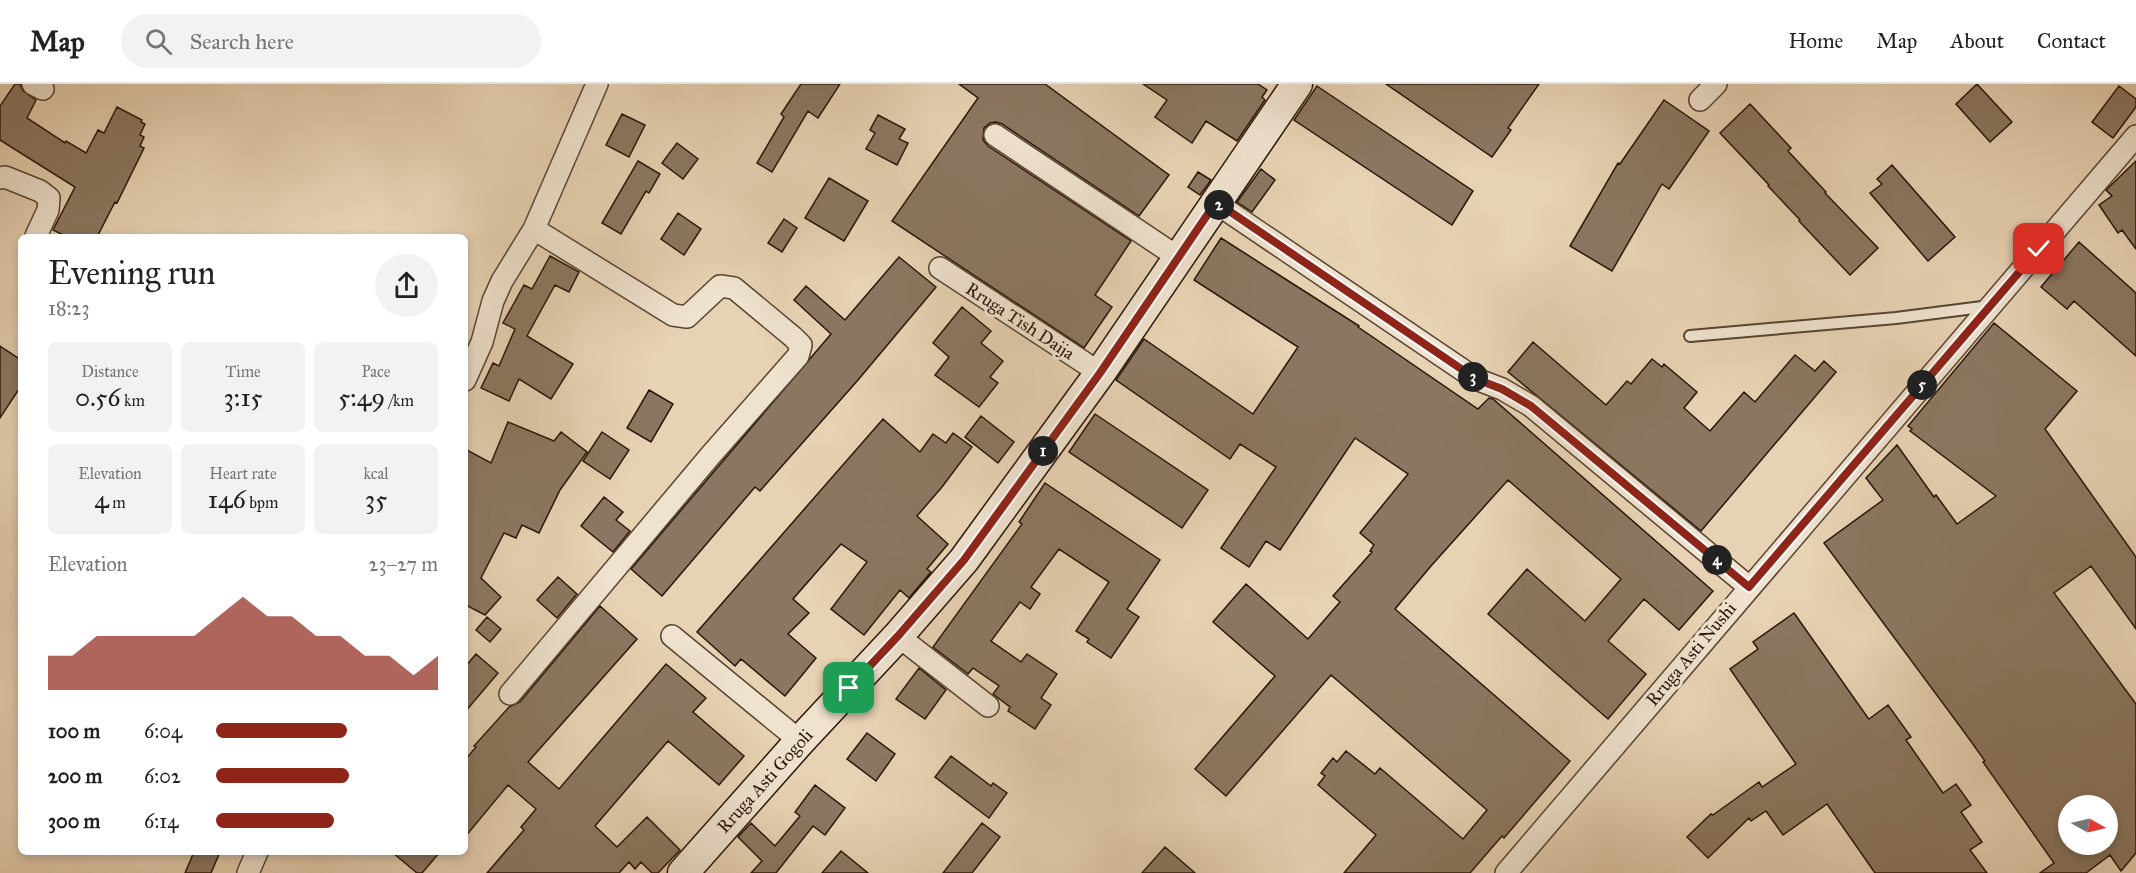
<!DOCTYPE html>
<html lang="en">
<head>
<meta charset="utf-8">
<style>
	body { margin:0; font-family:"IM FELL Great Primer",serif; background:#f2f2f2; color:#202124; height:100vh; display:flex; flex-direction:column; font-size:22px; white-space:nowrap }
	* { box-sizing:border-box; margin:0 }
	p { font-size:20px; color:#757577 }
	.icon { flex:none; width:33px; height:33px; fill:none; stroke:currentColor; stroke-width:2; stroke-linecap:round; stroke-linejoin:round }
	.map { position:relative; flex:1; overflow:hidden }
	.sheet { position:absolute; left:18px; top:150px; width:450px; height:621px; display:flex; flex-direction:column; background:#fff; border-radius:9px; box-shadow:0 3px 9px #0003 }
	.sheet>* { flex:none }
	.needle { width:39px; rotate:98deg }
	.tools { position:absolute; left:2058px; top:711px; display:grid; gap:12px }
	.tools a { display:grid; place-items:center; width:60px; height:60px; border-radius:50%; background:#fff; box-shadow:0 3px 9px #0003; font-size:30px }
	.pin { position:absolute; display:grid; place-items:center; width:51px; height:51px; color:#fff; margin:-26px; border-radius:12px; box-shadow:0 3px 9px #0006 }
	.km { position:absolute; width:30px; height:30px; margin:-15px; border-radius:50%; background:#222; color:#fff; font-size:16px; line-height:30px; text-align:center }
	.round { display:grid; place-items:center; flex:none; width:63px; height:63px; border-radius:32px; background:#f2f2f2 }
	.overview { display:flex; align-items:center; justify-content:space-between; height:102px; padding:0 30px }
	h1 { font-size:33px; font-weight:600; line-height:45px }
	.metrics { display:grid; grid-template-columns:repeat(3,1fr); gap:9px; height:102px; padding:6px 30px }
	.metrics div { display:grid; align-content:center; border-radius:9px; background:#f2f2f2; text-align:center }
	.metrics b { font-size:26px; font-weight:600 }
	.metrics small { font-size:16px; font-weight:400 }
	.metrics p { font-size:16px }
	.chart { height:168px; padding:12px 30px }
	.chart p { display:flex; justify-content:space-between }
	.chart svg { width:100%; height:108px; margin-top:6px; fill:#8f2418; opacity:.7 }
	ul { padding:0 30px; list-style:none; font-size:20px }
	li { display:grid; grid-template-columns:96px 72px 1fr; align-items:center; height:45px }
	li i { height:15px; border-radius:8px; background:#8f2418 }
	header { display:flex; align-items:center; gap:36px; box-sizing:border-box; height:84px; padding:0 30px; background:#fff; border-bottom:2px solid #e0e0e0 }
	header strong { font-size:28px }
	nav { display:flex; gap:33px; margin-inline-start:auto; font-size:21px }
	.search { width:420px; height:54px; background:#f2f2f2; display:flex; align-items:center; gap:15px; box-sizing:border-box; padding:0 21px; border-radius:33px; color:#757577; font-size:22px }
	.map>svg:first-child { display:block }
</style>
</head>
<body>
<header>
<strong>Map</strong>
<div class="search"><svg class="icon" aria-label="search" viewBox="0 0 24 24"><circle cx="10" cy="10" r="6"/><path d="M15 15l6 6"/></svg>Search here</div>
<nav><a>Home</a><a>Map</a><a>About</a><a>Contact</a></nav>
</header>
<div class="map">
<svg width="2136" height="789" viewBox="0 0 2136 789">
	<rect width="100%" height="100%" fill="#e7d2b3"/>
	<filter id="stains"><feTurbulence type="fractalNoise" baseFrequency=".00333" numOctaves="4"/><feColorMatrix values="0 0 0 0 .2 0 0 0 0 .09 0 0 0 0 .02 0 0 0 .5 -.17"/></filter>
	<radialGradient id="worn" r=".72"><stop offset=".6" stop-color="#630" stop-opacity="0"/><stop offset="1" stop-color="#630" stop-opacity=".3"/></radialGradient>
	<!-- building -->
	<path fill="#8b7761" stroke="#281508" stroke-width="1.5" fill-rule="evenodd" d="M 15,0 L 20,0 L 23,7 L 36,16 L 27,34 L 65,59 L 66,57 L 86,69 L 98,46 L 104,49 L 117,23 L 142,36 L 141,38 L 145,40 L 140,51 L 144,53 L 140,62 L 144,64 L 117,119 L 115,118 L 97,153 L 67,153 L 53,146 L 75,103 L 0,56 L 0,22 Z
		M 801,0 L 840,0 L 818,34 L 808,27 L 772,88 L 757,79 L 784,33 L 781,30 Z
		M 959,0 L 1045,0 L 1169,91 L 1139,132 L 1002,40 L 996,38 L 990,39 L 984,44 L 983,56 L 988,62 L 1131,157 L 1095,211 L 1112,223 L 1084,264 L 892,137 L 978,14 Z
		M 1143,0 L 1258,0 L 1267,6 L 1262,13 L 1265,16 L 1237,57 L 1206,37 L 1192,59 L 1155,33 L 1167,16 Z
		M 1386,0 L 1539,0 L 1508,44 L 1511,46 L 1492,73 Z
		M 1977,0 L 2012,38 L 1990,58 L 1956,20 Z
		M 1317,2 L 1473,107 L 1452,141 L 1294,36 Z
		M 2119,2 L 2136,15 L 2136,23 L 2113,54 L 2092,38 Z
		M 1664,16 L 1709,47 L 1669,105 L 1662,100 L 1612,187 L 1570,162 L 1618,79 L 1620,80 Z
		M 1750,20 L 1791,64 L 1788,67 L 1826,108 L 1825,109 L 1878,164 L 1850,191 L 1799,137 L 1800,136 L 1768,102 L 1769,101 L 1720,49 Z
		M 622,30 L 645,41 L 629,73 L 606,61 Z
		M 878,31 L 905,45 L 899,55 L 908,59 L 897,81 L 866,65 L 875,49 L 870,46 Z
		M 677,59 L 698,75 L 683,95 L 662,79 Z
		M 638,77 L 660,90 L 649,109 L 646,107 L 621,150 L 602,139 Z
		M 2136,77 L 2136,165 L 2122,146 L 2118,149 L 2099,121 L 2112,112 L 2106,106 Z
		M 1892,81 L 1955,153 L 1928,177 L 1870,109 L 1882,100 L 1877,95 Z
		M 1261,85 L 1275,96 L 1252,128 L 1237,118 Z
		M 1198,88 L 1211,96 L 1200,111 L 1188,103 Z
		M 829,94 L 868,117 L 844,157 L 805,134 Z
		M 678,129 L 701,145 L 684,171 L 661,155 Z
		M 784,135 L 797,144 L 782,168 L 768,159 Z
		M 1221,154 L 1359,242 L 1358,243 L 1478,325 L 1489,314 L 1493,315 L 1713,507 L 1679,546 L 1644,515 L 1608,557 L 1646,590 L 1608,635 L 1488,530 L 1527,485 L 1585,537 L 1621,495 L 1508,396 L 1431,482 L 1395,525 L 1570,677 L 1504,754 L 1502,752 L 1470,789 L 1344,789 L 1376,751 L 1318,701 L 1325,692 L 1321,689 L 1333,674 L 1337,678 L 1346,667 L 1375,690 L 1380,684 L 1463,755 L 1487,726 L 1331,591 L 1226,712 L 1195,685 L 1275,592 L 1213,538 L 1246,500 L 1308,555 L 1340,518 L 1333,512 L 1372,468 L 1370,467 L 1374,461 L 1360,449 L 1408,390 L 1355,354 L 1280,466 L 1266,457 L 1249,483 L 1221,464 L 1276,383 L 1240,360 L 1230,375 L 1116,296 L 1144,255 L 1253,330 L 1298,263 L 1194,196 Z
		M 2079,158 L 2136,209 L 2136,272 L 2074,217 L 2067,225 L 2041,203 Z
		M 550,172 L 579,188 L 569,208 L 555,201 L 527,252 L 573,280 L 551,315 L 519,295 L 509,317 L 481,304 L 493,279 L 499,282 L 515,245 L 503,239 L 524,201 L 532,205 Z
		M 899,173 L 936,203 L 858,296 L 760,407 L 755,403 L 662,512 L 631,485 L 831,250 L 794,216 L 806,202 L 845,236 Z
		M 962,223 L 991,247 L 981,259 L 1003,277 L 990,293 L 998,299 L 979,323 L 935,291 L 949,273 L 933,259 Z
		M 1994,239 L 2077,307 L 2045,345 L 2136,473 L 2136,545 L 2091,482 L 2054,509 L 2136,620 L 2136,769 L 2121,787 L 2110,771 L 2086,789 L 2040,789 L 2054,779 L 1983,678 L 1985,677 L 1962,645 L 1824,459 L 1883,416 L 1866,394 L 1897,361 L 1934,413 L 1936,411 L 1957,440 L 1996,412 L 1910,347 L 1912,345 L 1908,342 ZM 2068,722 L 2108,722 L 2108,760 L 2068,760 Z
		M 1533,258 L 1606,321 L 1627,297 L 1631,300 L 1652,275 L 1662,283 L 1664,280 L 1697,308 L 1684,324 L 1710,347 L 1744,308 L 1755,318 L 1795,271 L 1815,287 L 1824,277 L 1836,288 L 1701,447 L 1508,288 Z
		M 0,262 L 21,276 L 21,302 L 0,334 Z
		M 649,306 L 673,320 L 651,358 L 627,344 Z
		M 1095,330 L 1208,406 L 1182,444 L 1069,368 Z
		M 981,332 L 1014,358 L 998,379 L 965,353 Z
		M 883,335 L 920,368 L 933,350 L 946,359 L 953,349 L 972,363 L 942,403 L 917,432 L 948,460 L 927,485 L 931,488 L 909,514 L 900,506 L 864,551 L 831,525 L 867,478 L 841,460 L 793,515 L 809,529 L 788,550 L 816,574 L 785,612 L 741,575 L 735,582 L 697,548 Z
		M 508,338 L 554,357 L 561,348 L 587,368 L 560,406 L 539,449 L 522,441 L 516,454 L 504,449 L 481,494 L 501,513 L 485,531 L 466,521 L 465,524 L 465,365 L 491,379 Z
		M 602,348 L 629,366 L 610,395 L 583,377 Z
		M 1045,399 L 1160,476 L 1127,525 L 1139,533 L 1111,574 L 1087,558 L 1089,555 L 1076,547 L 1109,498 L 1059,465 L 1031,503 L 1040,510 L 1030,525 L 1020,518 L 991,557 L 1021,578 L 1027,570 L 1057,590 L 1041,614 L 1051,621 L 1035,645 L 1008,627 L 1010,623 L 993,610 L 999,602 L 973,584 L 968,590 L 933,563 L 1022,440 L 1019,438 Z
		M 604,413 L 623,428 L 616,436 L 630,447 L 613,468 L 581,442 Z
		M 558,493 L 577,510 L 557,534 L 537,516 Z
		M 600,522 L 637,555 L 528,678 L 559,705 L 666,580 L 706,614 L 693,628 L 744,672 L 719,701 L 668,657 L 595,742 L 617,763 L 647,733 L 680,766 L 658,789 L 652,789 L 641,778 L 635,785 L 629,778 L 619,789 L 487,789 L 524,746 L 521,743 L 536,725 L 508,701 L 465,753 L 465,676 L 476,663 L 474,662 L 509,623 L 520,618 Z
		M 1794,529 L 1868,634 L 1869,635 L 1888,621 L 1911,653 L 1906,656 L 1943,709 L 1956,700 L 1971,721 L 1961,728 L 1982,758 L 1970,766 L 1987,789 L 1875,789 L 1827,720 L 1783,751 L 1766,727 L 1751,737 L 1749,734 L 1708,774 L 1687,753 L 1711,730 L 1713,731 L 1759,698 L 1762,703 L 1796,680 L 1730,585 L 1758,565 L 1753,558 Z
		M 487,533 L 501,545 L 490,558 L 476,546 Z
		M 476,570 L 498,589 L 465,628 L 465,583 Z
		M 919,584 L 946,606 L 925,635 L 896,615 Z
		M 867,649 L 895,670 L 876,697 L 847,675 Z
		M 951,672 L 991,702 L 993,699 L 1007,709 L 989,734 L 935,693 Z
		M 815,701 L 845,724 L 825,751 L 813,742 L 776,789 L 751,789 L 762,777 L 738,753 L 751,739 L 775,762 L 800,732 L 795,728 Z
		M 982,739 L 1000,753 L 972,789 L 943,789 Z
		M 1165,763 L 1195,789 L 1142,789 Z
		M 841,767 L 868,789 L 822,789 Z
		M 194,768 L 220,768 L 211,789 L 185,789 Z
		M 392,768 L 440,768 L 422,789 L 417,789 Z"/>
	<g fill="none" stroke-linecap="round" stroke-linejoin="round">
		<defs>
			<path id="lane" d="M 1690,252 L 1896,234 L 1990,222"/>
			<path id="street" d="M 33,0 L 43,5
				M 1700,16 L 1716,0
				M 995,51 L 1179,174
				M 0,94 L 5,93 L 40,107 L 49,114 L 48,126 L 36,152
				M 1216,119 L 1476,295 L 1502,305 L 1531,322 L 1749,503
				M 940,184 L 1100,289
				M 465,296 L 482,258 L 493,217 L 502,197 L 534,145 L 597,0
				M 672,552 L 800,657
				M 898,552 L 988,622
				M 510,610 L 710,372 L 798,272 L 801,261 L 793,253 L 734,204 L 720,202 L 687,233 L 673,231 L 534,145
				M 248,789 L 257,768
				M 1506,789 L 2136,52"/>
			<path id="secondary" d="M 683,789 L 800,657 L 898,552 L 964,476 L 1100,289 L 1297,0"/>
		</defs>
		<!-- lane casing -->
		<use href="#lane" stroke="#584433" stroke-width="14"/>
		<!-- street casing -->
		<use href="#street" stroke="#584433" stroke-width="24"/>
		<!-- secondary casing -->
		<use href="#secondary" stroke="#281508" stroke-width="33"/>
		<!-- lane -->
		<use href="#lane" stroke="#efe2ce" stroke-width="10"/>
		<!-- street -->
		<use href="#street" stroke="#efe2ce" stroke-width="21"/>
		<!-- secondary -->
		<use href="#secondary" stroke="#efe2ce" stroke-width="30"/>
	</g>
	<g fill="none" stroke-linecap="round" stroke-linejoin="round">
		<defs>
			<path id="route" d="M 849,604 L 898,552 L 964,476 L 1100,289 L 1216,118 L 1476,295 L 1502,305 L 1531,322 L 1749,503 L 2039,165"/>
		</defs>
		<!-- route casing -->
		<use href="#route" stroke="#fff" stroke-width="12"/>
		<!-- route -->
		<use href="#route" stroke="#8f2418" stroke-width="8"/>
	</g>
	<g text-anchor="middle" stroke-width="6" stroke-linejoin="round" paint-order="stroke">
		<!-- street labels -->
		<g font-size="18" fill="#281508" stroke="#efe2ce">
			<text transform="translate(1020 237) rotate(33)" y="6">Rruga Tish Daija</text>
			<text transform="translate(1691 570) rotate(-50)" y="6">Rruga Asti Nushi</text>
			<text transform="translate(765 697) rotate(-48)" y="6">Rruga Asti Gogoli</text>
		</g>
	</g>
	<rect width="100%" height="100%" filter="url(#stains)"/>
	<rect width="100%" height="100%" fill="url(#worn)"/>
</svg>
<div class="tools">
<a><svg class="needle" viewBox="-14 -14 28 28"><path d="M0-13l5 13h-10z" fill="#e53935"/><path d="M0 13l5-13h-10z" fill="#757577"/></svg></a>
</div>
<div class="pin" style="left:849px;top:604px;background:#1e9e55"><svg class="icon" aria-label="arrive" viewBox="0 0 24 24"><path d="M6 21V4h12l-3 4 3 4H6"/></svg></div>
<div class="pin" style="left:2039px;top:165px;background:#d93025"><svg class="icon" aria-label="check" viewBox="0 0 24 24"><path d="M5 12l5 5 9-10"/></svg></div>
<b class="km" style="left:1043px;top:367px">1</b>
<b class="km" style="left:1219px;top:121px">2</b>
<b class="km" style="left:1473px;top:293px">3</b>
<b class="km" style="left:1717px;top:476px">4</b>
<b class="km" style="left:1922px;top:301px">5</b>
<section class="sheet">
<div class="overview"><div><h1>Evening run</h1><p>18:23</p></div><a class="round"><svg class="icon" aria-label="share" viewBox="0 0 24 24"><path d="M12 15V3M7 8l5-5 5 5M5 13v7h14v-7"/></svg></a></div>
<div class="metrics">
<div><p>Distance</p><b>0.56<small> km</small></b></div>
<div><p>Time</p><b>3:15</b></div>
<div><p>Pace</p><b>5:49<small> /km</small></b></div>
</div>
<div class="metrics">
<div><p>Elevation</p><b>4<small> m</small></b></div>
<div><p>Heart rate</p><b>146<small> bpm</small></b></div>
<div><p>kcal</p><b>35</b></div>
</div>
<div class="chart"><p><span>Elevation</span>23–27 m</p>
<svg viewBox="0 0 160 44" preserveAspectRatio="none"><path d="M0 44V30L10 30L20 22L30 22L40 22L50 22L60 22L70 14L80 6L90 14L100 14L110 22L120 22L130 30L140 30L150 38L160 30V44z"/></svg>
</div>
<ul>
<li><b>100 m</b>6:04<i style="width:59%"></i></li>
<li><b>200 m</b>6:02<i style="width:60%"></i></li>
<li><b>300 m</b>6:14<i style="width:53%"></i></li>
</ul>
</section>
</div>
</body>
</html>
